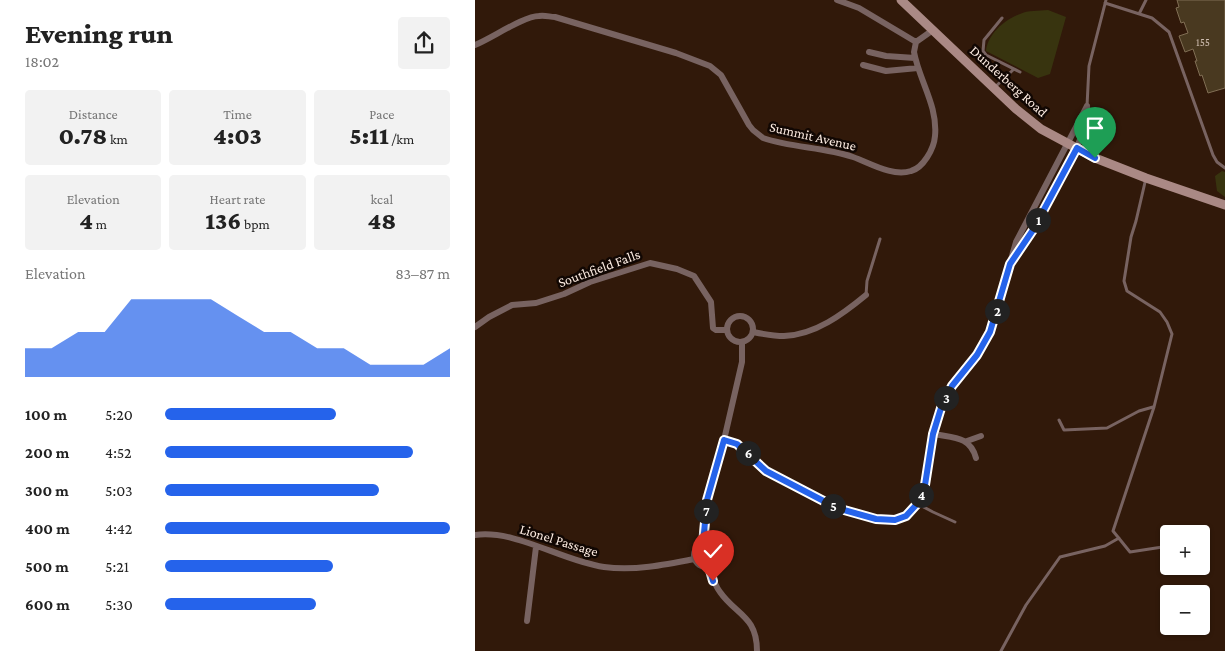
<!DOCTYPE html>
<html lang="en">
<head>
<meta charset="utf-8">
<style>
	body { margin:0; font-family:"Crimson Pro",serif; background:#f2f2f2; color:#222; height:100vh; display:flex; flex-direction:column; font-size:19px; white-space:nowrap }
	* { box-sizing:border-box; margin:0 }
	p { font-size:16px; color:#767676 }
	.icon { flex:none; width:28px; height:28px; fill:none; stroke:currentColor; stroke-width:2; stroke-linecap:round; stroke-linejoin:round }
	.map { position:relative; flex:1; overflow:hidden }
	.drawer { display:flex; flex-direction:column; background:#fff; width:475px }
	.drawer>* { flex:none }
	.controls { position:absolute; left:685px; top:525px; display:grid; gap:10px }
	.controls a { display:grid; place-items:center; width:50px; height:50px; border-radius:5px; background:#fff; box-shadow:0 1px 4px #0004; font-size:25px }
	.pin { position:absolute; display:grid; place-items:center; width:42px; height:42px; color:#fff; margin:-51px -21px; border-radius:50% 50% 50% 0; rotate:-45deg; box-shadow:0 0 5px #0007 }
	.pin .icon { rotate:45deg }
	.km { position:absolute; width:25px; height:25px; margin:-12px; border-radius:50%; background:#222; color:#fff; font-size:14px; line-height:25px; text-align:center }
	.round { display:grid; place-items:center; flex:none; width:52px; height:52px; border-radius:5px; background:#f2f2f2 }
	.head { display:flex; align-items:center; justify-content:space-between; height:85px; padding:0 25px }
	h1 { font-size:28px; font-weight:800; line-height:38px }
	.metrics { display:grid; grid-template-columns:repeat(3,1fr); gap:8px; height:85px; padding:5px 25px }
	.metrics div { display:grid; align-content:center; border-radius:5px; background:#f2f2f2; text-align:center }
	.metrics b { font-size:25px; font-weight:800 }
	.metrics small { font-size:14px; font-weight:400 }
	.metrics p { font-size:14px }
	.chart { height:140px; padding:10px 25px }
	.chart p { display:flex; justify-content:space-between }
	.chart svg { width:100%; height:90px; margin-top:5px; fill:#2563eb; opacity:.7 }
	ul { padding:0 25px; list-style:none; font-size:16px }
	li { display:grid; grid-template-columns:80px 60px 1fr; align-items:center; height:38px }
	li i { height:12px; border-radius:6px; background:#2563eb }
	main { display:flex; flex:1; min-height:0 }
	.map>svg:first-child { display:block }
</style>
</head>
<body>
<main>
<section class="drawer">
<div class="head"><div><h1>Evening run</h1><p>18:02</p></div><a class="round"><svg class="icon" aria-label="share" viewBox="0 0 24 24"><path d="M12 15V3M7 8l5-5 5 5M5 13v7h14v-7"/></svg></a></div>
<div class="metrics">
<div><p>Distance</p><b>0.78<small> km</small></b></div>
<div><p>Time</p><b>4:03</b></div>
<div><p>Pace</p><b>5:11<small> /km</small></b></div>
</div>
<div class="metrics">
<div><p>Elevation</p><b>4<small> m</small></b></div>
<div><p>Heart rate</p><b>136<small> bpm</small></b></div>
<div><p>kcal</p><b>48</b></div>
</div>
<div class="chart"><p><span>Elevation</span>83–87 m</p>
<svg viewBox="0 0 160 44" preserveAspectRatio="none"><path d="M0 44V30L10 30L20 22L30 22L40 6L50 6L60 6L70 6L80 14L90 22L100 22L110 30L120 30L130 38L140 38L150 38L160 30V44z"/></svg>
</div>
<ul>
<li><b>100 m</b>5:20<i style="width:60%"></i></li>
<li><b>200 m</b>4:52<i style="width:87%"></i></li>
<li><b>300 m</b>5:03<i style="width:75%"></i></li>
<li><b>400 m</b>4:42<i style="width:100%"></i></li>
<li><b>500 m</b>5:21<i style="width:59%"></i></li>
<li><b>600 m</b>5:30<i style="width:53%"></i></li>
</ul>
</section>
<div class="map">
<svg width="750" height="651" viewBox="0 0 750 651">
	<rect width="100%" height="100%" fill="#31190a"/>
	<!-- green -->
	<path fill="#38340f" d="M 573,10 L 591,17 L 575,74 L 563,78 L 511,51 C 513,34 529,20 545,14 C 553,10 564,11 573,10 Z
		M 747,171 L 750,172 L 750,197 L 742,191 L 740,176 Z"/>
	<!-- building -->
	<path fill="#493920" stroke="#806e54" d="M 702,0 L 750,0 L 750,88 L 733,93 L 727,75 L 725,76 L 720,61 L 722,61 L 718,49 L 710,52 L 704,36 L 713,33 L 709,22 L 706,23 L 701,8 L 704,7 Z"/>
	<g fill="none" stroke-linecap="round" stroke-linejoin="round">
		<!-- lane -->
		<path stroke="#786361" stroke-width="3" d="M 630,3 L 677,18 L 694,32 L 738,155 L 742,162 L 750,168
			M 664,14 L 671,0
			M 527,18 L 509,40 L 508,51 L 511,55 L 545,72
			M 519,88 L 539,69
			M 612,106 L 614,66 L 631,0
			M 671,178 L 661,221 L 656,237 L 649,281 L 652,291 L 685,312 L 692,322 L 697,334 L 679,407 L 638,531 L 655,552 L 694,546
			M 391,295 L 392,281 L 405,239
			M 584,420 L 589,430 L 632,428 L 664,411 L 678,407
			M 443,504 L 458,512 L 480,522
			M 526,651 L 551,605 L 585,557 L 630,546 L 644,538"/>
		<!-- street -->
		<path stroke="#786361" stroke-width="6" d="M 362,0 L 384,8 L 441,42
			M 0,45 C 17,38 49,16 64,16 C 70,15 75,17 80,17 L 201,53 L 235,66 L 246,75 L 274,125 L 278,130 L 288,138 C 317,148 349,147 378,157 C 395,163 417,177 436,171 C 448,168 459,149 460,136 C 463,106 444,80 439,52 L 441,42 L 458,30
			M 394,52 L 411,56 L 440,58
			M 388,65 L 411,71 L 443,68
			M 539,259 C 559,228 615,141 612,106
			M252 329a13 13 0 1 1 26 0a13 13 0 1 1-26 0Z
			M 0,327 L 14,317 L 37,305 L 61,303 L 89,294 L 115,282 L 175,263 L 202,269 L 219,276 L 236,302 L 238,328 L 241,330 L 252,330
			M 278,332 C 288,334 298,336 309,336 C 340,335 368,314 391,295
			M 459,434 C 478,438 495,436 501,458
			M 249,440 L 262,444 L 291,471 L 362,508 L 401,519 L 420,520 L 431,516 L 443,503 L 450,485 L 459,434 L 466,408 L 477,386 L 501,355 L 515,332 L 541,242 L 612,106
			M 492,441 L 506,436
			M 0,535 C 40,529 87,561 129,567 C 159,571 189,565 219,559
			M 228,543 L 232,500 L 249,440 L 267,362 L 267,342
			M219 555a12 12 0 1 1 24 0a12 12 0 1 1-24 0Z
			M 234,567 C 237,576 239,584 245,592 C 261,615 282,616 282,651
			M 52,621 L 61,547"/>
		<!-- secondary -->
		<path stroke="#aa8985" stroke-width="9" d="M 426,0 L 541,109 L 566,129 L 620,158 L 671,178 L 750,205"/>
	</g>
	<g fill="none" stroke-linecap="round" stroke-linejoin="round">
		<defs>
			<path id="route" d="M 238,581 L 234,567 L 241,561 L 242,552 L 237,545 L 228,544 L 232,500 L 249,440 L 262,444 L 291,471 L 362,508 L 401,519 L 420,520 L 431,516 L 442,504 L 450,485 L 458,434 L 466,408 L 477,386 L 502,355 L 515,332 L 535,264 L 558,230 L 602,148 L 620,158"/>
		</defs>
		<!-- route casing -->
		<use href="#route" stroke="#fff" stroke-width="10"/>
		<!-- route -->
		<use href="#route" stroke="#2563eb" stroke-width="6"/>
	</g>
	<g text-anchor="middle" stroke-width="5" stroke-linejoin="round" paint-order="stroke">
		<!-- number labels -->
		<g font-size="11" fill="#d0bfb2">
			<text x="728" y="46">155</text>
		</g>
		<!-- street labels -->
		<g font-size="14" fill="#fdece2" stroke="#110703">
			<text transform="translate(534 81) rotate(42)" y="5">Dunderberg Road</text>
			<text transform="translate(338 136) rotate(13)" y="5">Summit Avenue</text>
			<text transform="translate(124 268) rotate(-20)" y="5">Southfield Falls</text>
			<text transform="translate(84 540) rotate(17)" y="5">Lionel Passage</text>
		</g>
	</g>
</svg>
<div class="controls">
<a>+</a>
<a>−</a>
</div>
<div class="pin" style="left:620px;top:158px;background:#1e9e55"><svg class="icon" aria-label="arrive" viewBox="0 0 24 24"><path d="M6 21V4h12l-3 4 3 4H6"/></svg></div>
<div class="pin" style="left:238px;top:581px;background:#d93025"><svg class="icon" aria-label="check" viewBox="0 0 24 24"><path d="M5 12l5 5 9-10"/></svg></div>
<b class="km" style="left:563px;top:220px">1</b>
<b class="km" style="left:522px;top:311px">2</b>
<b class="km" style="left:471px;top:398px">3</b>
<b class="km" style="left:446px;top:495px">4</b>
<b class="km" style="left:358px;top:506px">5</b>
<b class="km" style="left:273px;top:453px">6</b>
<b class="km" style="left:231px;top:511px">7</b>
</div>
</main>
</body>
</html>
